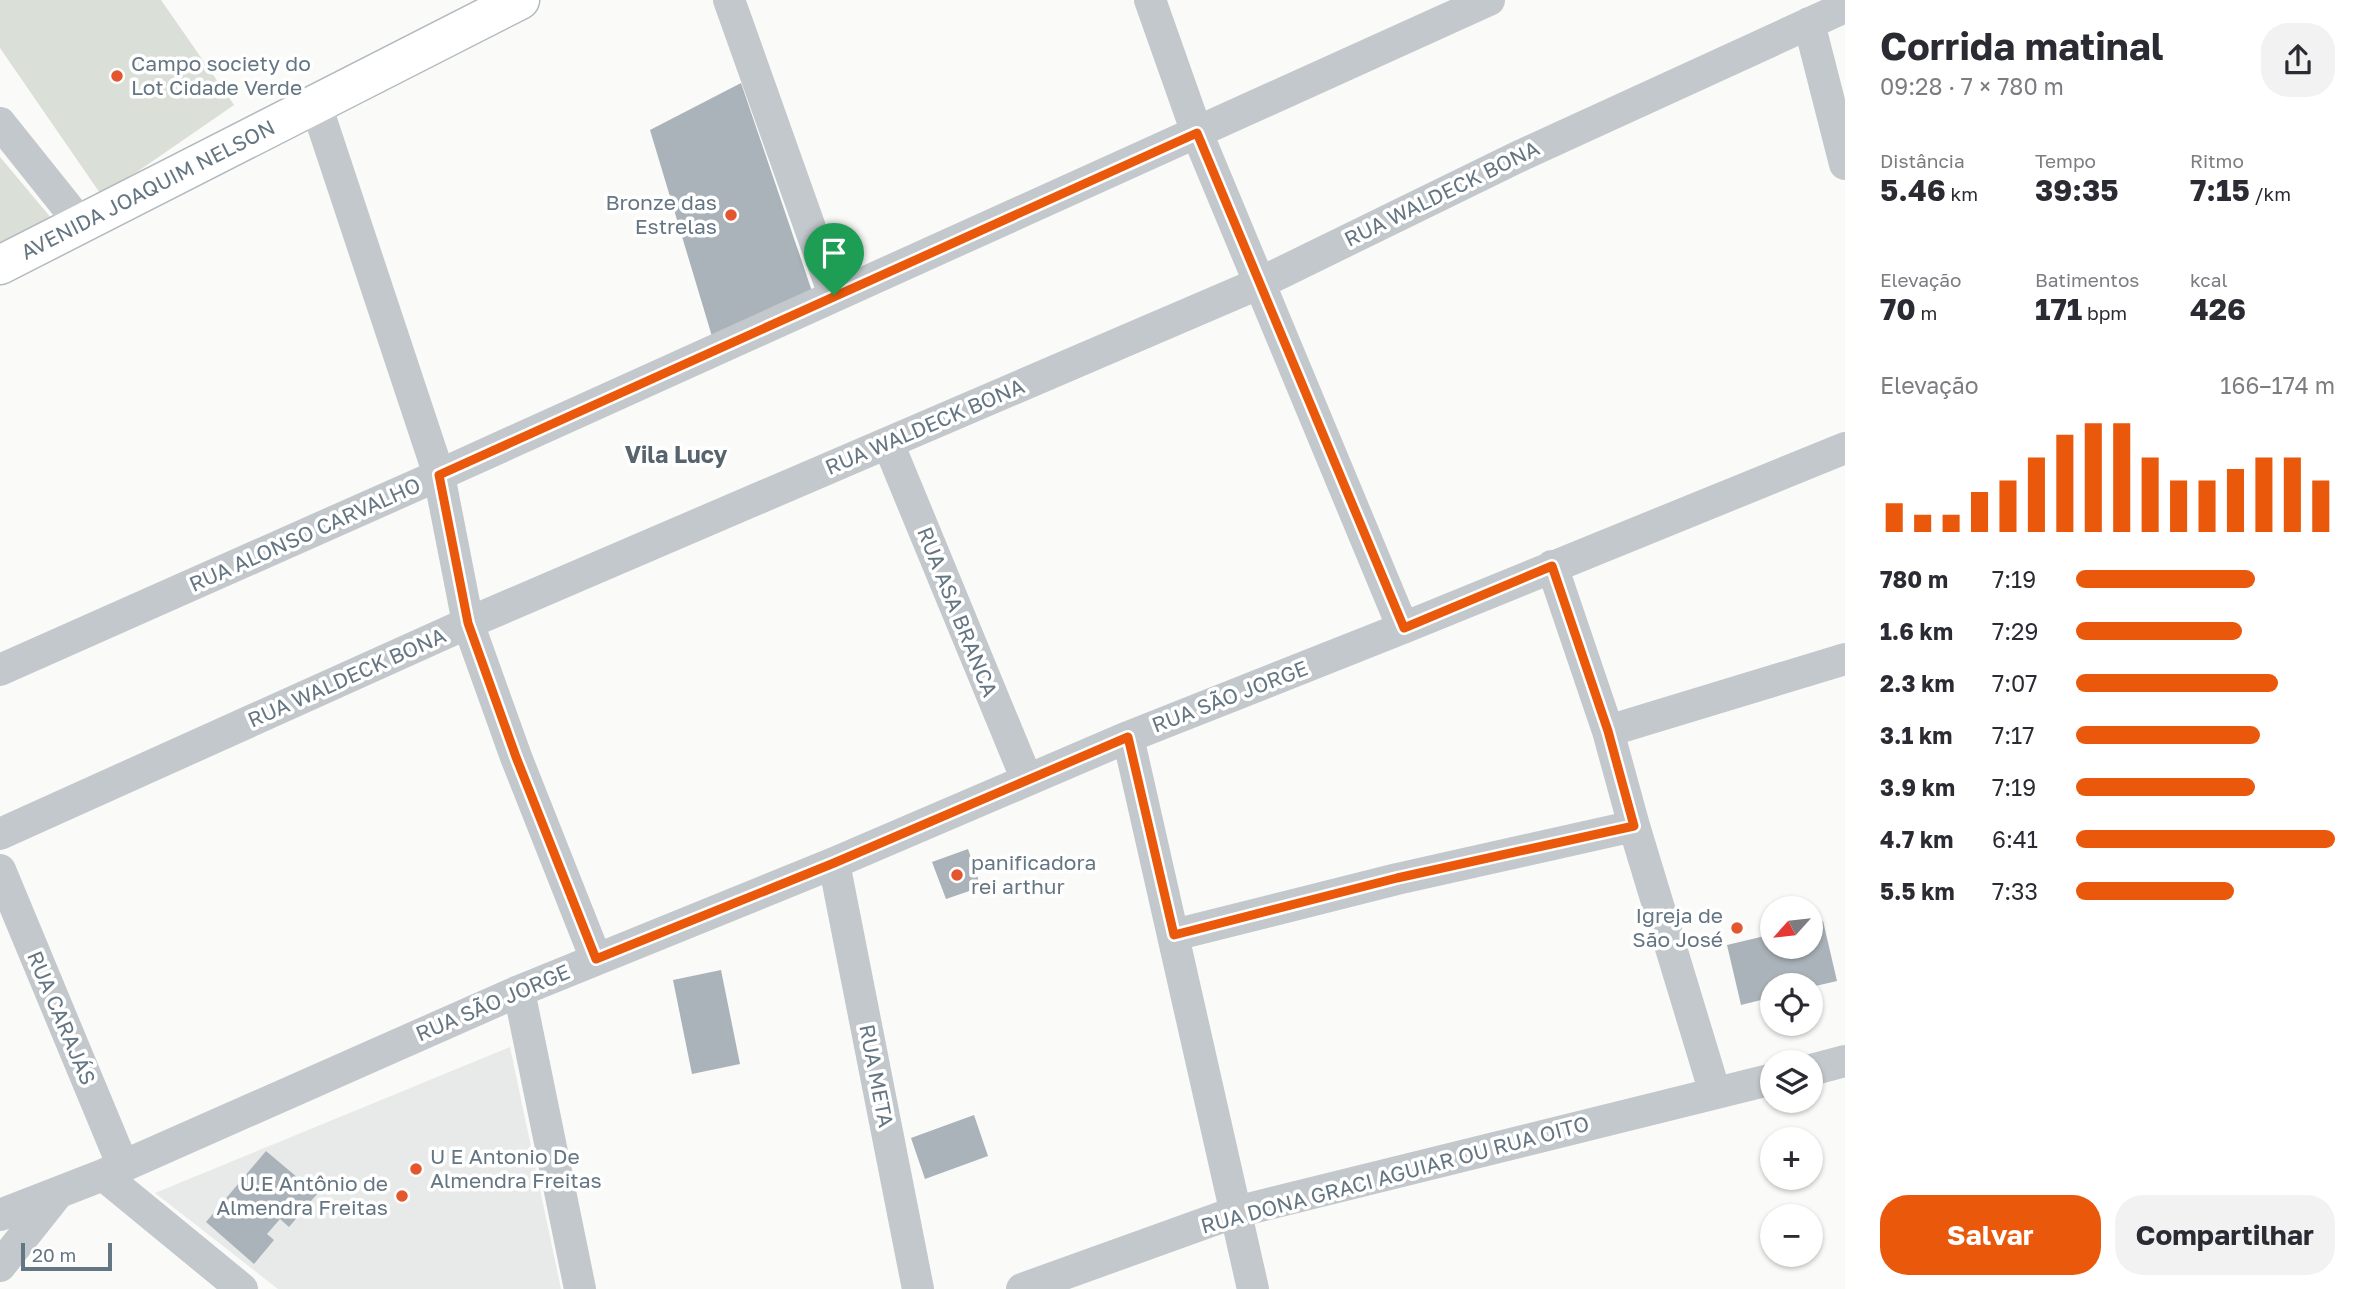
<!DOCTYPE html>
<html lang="pt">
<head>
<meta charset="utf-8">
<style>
	body { margin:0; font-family:"Golos Text",sans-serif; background:#f2f2f3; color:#2b2b33; height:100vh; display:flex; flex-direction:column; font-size:26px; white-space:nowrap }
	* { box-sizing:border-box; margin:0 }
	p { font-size:23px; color:#7c7c81 }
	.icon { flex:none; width:38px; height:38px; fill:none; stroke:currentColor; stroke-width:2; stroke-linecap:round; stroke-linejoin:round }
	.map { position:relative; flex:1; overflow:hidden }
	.panel { display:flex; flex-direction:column; background:#fff; width:525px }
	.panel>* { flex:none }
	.needle { width:46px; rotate:243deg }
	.controls { position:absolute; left:1760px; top:896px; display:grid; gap:14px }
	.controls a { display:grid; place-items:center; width:63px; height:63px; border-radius:50%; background:#fff; box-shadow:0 2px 5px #0004; font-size:35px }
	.scale { position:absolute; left:21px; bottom:18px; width:91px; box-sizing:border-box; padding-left:7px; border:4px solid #657683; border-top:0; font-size:19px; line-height:24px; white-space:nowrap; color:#657683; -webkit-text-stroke:5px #fff; paint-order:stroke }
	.pin { position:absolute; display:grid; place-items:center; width:60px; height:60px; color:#fff; margin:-72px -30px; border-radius:50% 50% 50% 0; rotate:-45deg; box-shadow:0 0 7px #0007 }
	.pin .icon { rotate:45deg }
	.round { display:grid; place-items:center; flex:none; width:74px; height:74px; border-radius:28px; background:#f2f2f3 }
	.overview { display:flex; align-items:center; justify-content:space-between; height:119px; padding:0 35px }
	h1 { font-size:38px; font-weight:700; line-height:52px }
	.figures { display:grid; grid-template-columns:repeat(3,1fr); gap:10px; height:119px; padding:7px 35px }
	.figures div { display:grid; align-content:center }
	.figures b { font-size:30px; font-weight:700 }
	.figures small { font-size:19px; font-weight:400 }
	.figures p { font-size:19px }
	.chart { height:196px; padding:14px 35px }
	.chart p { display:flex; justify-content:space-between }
	.chart svg { width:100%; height:126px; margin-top:7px; stroke:#ea580c; stroke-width:6 }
	.button { display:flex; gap:14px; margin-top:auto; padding:14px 35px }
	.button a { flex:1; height:80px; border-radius:28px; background:#ea580c; color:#fff; font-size:28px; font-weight:700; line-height:80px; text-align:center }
	.button a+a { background:#f2f2f3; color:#2b2b33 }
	ul { padding:0 35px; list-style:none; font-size:23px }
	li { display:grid; grid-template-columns:112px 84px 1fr; align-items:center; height:52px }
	li i { height:18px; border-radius:9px; background:#ea580c }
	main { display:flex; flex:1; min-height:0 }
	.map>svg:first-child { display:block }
</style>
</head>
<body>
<main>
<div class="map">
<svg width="1845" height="1289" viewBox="0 0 1845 1289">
	<rect width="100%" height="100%" fill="#fafaf8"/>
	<!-- built -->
	<path fill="#e8e9e9" d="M 510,1047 L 561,1289 L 278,1289 L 155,1193 Z"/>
	<!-- green -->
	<path fill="#dadfd7" d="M 0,0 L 161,0 L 234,105 L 102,196 L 0,48 Z
		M 0,157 L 57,225 L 0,256 Z"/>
	<!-- building -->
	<path fill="#aab3b9" d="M 741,83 L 815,300 L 714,343 L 650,130 Z
		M 968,849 L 981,887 L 946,899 L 932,862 Z
		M 1823,921 L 1837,981 L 1811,987 L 1811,985 L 1773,985 L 1773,997 L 1741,1005 L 1727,945 L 1773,934 L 1773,947 L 1811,947 L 1811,924 Z
		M 721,970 L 740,1064 L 692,1074 L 673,980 Z
		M 974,1115 L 988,1156 L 925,1179 L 911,1138 Z
		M 266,1151 L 317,1194 L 289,1227 L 280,1219 L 267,1234 L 274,1240 L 254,1264 L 206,1222 Z"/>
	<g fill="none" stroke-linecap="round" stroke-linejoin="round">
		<defs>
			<path id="secondary" d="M 0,265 L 520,0"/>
		</defs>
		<!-- secondary casing -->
		<use href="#secondary" stroke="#b3babf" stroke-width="41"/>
		<!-- street -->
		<path stroke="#c3c8cc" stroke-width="32" d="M 729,0 L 834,295
			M 1150,0 L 1197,133 L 1403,628
			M 1809,23 L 1845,164
			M 316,105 L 439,475 L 468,623 L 516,757 L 596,959
			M 0,123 L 80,223
			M 888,443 L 1027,780
			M 1552,566 L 1608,731 L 1634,826 L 1715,1093
			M 0,670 L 439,475 L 1489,0
			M 1608,731 L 1845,659
			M 1128,737 L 1253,1289
			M 0,834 L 468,623 L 1260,283 L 1522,155 L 1845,7
			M 834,863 L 918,1289
			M 0,870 L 123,1166
			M 1174,935 L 1397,879 L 1634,826
			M 519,991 L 580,1289
			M 1811,1070 L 1845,1061
			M 103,1175 L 242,1289
			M 0,1215 L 103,1175 L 519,991 L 834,863 L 1128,737 L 1403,628 L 1845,448
			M 0,1266 L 58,1193
			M 1022,1289 L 1236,1212 L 1773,1079"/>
		<!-- secondary -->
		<use href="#secondary" stroke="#fff" stroke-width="38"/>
	</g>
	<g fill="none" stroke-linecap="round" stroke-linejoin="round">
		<defs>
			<path id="route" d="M 1197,133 L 1404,628 L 1552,566 L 1608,731 L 1634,826 L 1397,878 L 1174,935 L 1128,737 L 834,863 L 596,959 L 516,757 L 468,623 L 439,475 Z"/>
		</defs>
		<!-- route casing -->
		<use href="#route" stroke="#fff" stroke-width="14"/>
		<!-- route -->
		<use href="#route" stroke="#ea580c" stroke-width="9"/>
	</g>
	<!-- markers -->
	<g fill="#e4572e" stroke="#fff" stroke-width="2.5">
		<circle cx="117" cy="76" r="7"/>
		<circle cx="731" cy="215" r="7"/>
		<circle cx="957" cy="875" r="7"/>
		<circle cx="1737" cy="928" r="7"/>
		<circle cx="416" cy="1169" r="7"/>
		<circle cx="402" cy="1196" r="7"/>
	</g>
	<g text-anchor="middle" stroke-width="7" stroke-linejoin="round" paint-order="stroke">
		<!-- poi labels -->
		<g font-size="21" fill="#657683" stroke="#fff" text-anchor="start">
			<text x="131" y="71">Campo society do<tspan x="131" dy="24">Lot Cidade Verde</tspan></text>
			<text x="717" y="210" text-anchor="end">Bronze das<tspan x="717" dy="24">Estrelas</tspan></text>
			<text x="971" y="870">panificadora<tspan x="971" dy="24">rei arthur</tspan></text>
			<text x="1723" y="923" text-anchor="end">Igreja de<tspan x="1723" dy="24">São José</tspan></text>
			<text x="430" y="1164">U E Antonio De<tspan x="430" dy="24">Almendra Freitas</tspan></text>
			<text x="388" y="1191" text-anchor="end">U.E Antônio de<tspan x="388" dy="24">Almendra Freitas</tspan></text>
		</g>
		<!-- street labels -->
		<g font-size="21" fill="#657683" stroke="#fff">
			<text transform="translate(148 190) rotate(-27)" y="7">AVENIDA JOAQUIM NELSON</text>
			<text transform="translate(1442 194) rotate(-26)" y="7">RUA WALDECK BONA</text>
			<text transform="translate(925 427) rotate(-23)" y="7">RUA WALDECK BONA</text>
			<text transform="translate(305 535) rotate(-24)" y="7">RUA ALONSO CARVALHO</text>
			<text transform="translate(957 612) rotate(68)" y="7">RUA ASA BRANCA</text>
			<text transform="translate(347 678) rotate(-24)" y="7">RUA WALDECK BONA</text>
			<text transform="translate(1230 697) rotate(-21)" y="7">RUA SÃO JORGE</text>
			<text transform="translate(493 1003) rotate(-23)" y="7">RUA SÃO JORGE</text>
			<text transform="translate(61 1018) rotate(67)" y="7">RUA CARAJÁS</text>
			<text transform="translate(876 1076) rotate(79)" y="7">RUA META</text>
			<text transform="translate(1395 1175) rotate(-15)" y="7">RUA DONA GRACI AGUIAR OU RUA OITO</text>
		</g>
		<!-- neighbourhood labels -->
		<g font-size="23" font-weight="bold" fill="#57646e" stroke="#fff">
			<text x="676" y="463">Vila Lucy</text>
		</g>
	</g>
</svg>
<div class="controls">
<a><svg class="needle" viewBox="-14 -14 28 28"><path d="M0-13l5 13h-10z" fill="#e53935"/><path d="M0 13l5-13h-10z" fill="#7c7c81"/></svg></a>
<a><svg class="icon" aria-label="locate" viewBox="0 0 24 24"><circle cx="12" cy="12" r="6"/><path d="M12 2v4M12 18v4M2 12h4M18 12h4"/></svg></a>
<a><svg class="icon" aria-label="layers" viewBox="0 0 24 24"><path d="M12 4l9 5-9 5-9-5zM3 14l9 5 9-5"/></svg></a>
<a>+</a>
<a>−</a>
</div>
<div class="scale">20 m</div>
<div class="pin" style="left:834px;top:295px;background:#1e9e55"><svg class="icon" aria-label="arrive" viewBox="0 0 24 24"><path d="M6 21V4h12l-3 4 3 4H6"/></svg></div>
</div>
<section class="panel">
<div class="overview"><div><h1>Corrida matinal</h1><p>09:28 · 7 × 780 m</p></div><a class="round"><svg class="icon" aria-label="share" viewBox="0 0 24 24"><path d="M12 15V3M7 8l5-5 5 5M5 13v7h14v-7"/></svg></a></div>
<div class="figures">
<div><p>Distância</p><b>5.46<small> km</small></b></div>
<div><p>Tempo</p><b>39:35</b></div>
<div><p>Ritmo</p><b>7:15<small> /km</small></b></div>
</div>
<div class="figures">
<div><p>Elevação</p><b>70<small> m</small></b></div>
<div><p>Batimentos</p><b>171<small> bpm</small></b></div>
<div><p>kcal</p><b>426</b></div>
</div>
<div class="chart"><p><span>Elevação</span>166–174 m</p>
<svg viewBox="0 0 160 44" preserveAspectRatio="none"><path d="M5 44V34M15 44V38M25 44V38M35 44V30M45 44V26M55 44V18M65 44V10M75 44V6M85 44V6M95 44V18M105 44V26M115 44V26M125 44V22M135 44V18M145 44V18M155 44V26"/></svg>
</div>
<ul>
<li><b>780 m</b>7:19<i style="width:69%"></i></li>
<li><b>1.6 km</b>7:29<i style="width:64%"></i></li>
<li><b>2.3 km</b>7:07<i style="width:78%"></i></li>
<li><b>3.1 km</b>7:17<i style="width:71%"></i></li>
<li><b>3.9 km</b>7:19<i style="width:69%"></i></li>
<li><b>4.7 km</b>6:41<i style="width:100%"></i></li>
<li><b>5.5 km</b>7:33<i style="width:61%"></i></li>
</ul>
<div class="button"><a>Salvar</a><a>Compartilhar</a></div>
</section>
</main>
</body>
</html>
